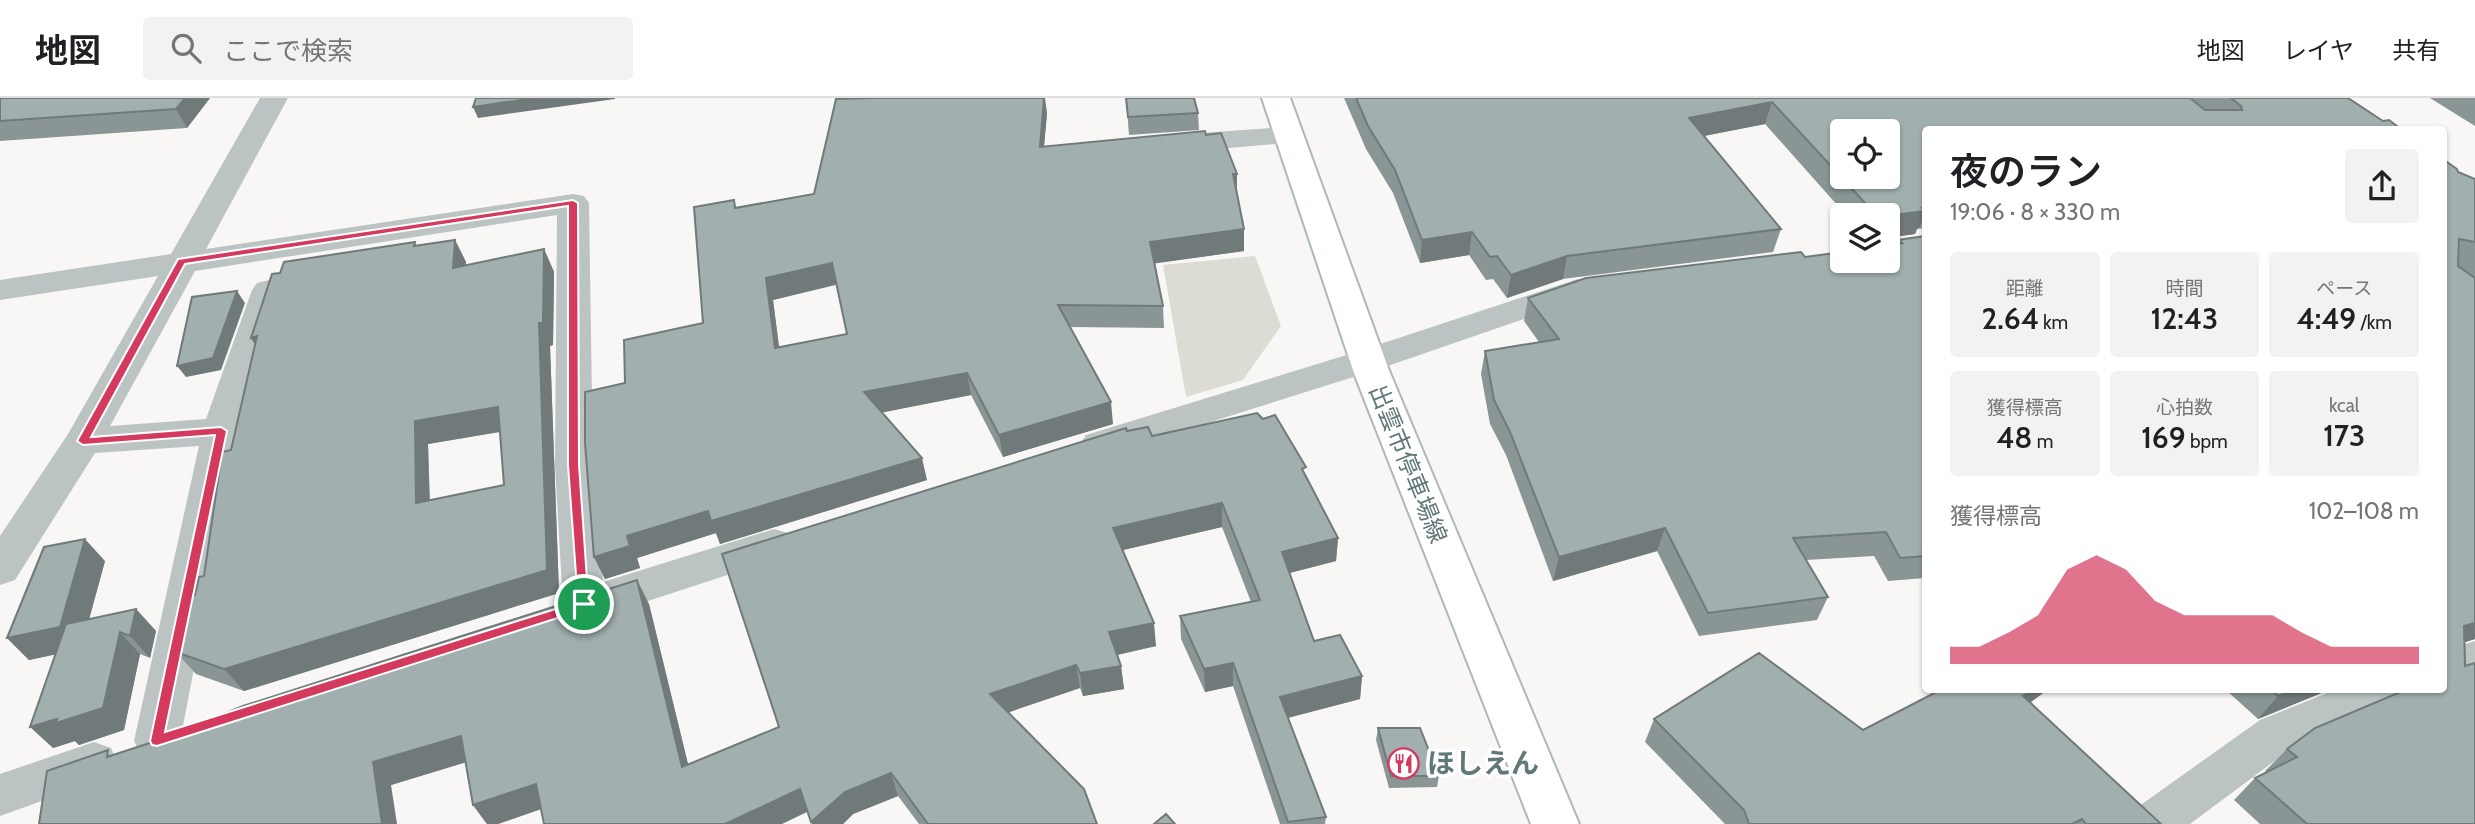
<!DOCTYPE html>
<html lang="ja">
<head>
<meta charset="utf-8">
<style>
	body { margin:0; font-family:Cabin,"Noto Sans JP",sans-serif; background:#f2f2f2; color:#202124; height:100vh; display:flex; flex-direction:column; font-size:26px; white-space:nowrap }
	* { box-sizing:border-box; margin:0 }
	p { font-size:23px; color:#757577 }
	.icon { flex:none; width:38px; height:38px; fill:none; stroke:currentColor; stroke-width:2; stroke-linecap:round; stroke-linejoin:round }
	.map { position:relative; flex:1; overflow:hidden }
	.sheet { position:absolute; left:1922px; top:28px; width:525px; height:567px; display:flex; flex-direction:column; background:#fff; border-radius:7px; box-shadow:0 2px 5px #0004 }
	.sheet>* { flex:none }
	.fabs { position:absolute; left:1830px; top:21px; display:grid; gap:14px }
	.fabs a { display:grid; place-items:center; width:70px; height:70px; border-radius:7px; background:#fff; box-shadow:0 2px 5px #0004; font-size:35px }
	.pin { position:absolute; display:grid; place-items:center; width:60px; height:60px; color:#fff; margin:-30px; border:4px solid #fff; border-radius:50%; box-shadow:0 2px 7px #0007 }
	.round { display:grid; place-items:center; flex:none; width:74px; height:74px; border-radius:7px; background:#f2f2f2 }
	.head { display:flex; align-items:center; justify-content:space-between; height:119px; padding:0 28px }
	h1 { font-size:38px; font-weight:600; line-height:52px }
	.metrics { display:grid; grid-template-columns:repeat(3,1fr); gap:10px; height:119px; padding:7px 28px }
	.metrics div { display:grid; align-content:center; border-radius:7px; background:#f2f2f2; text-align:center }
	.metrics b { font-size:30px; font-weight:600 }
	.metrics small { font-size:19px; font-weight:400 }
	.metrics p { font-size:19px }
	.chart { height:196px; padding:14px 28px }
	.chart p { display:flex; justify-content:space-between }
	.chart svg { width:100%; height:126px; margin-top:7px; fill:#d43a5d; opacity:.7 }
	header { display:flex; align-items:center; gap:42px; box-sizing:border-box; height:98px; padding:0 35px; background:#fff; border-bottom:2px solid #e0e0e0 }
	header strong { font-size:33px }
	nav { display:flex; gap:38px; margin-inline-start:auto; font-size:24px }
	.search { width:490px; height:63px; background:#f2f2f2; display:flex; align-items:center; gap:18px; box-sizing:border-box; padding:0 24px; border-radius:7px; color:#757577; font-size:26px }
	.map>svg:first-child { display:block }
</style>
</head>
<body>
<header>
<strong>地図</strong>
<div class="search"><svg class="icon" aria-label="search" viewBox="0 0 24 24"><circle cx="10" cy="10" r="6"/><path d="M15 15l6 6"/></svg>ここで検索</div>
<nav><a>地図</a><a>レイヤ</a><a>共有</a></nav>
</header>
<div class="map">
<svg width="2475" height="726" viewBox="0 0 2475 726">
	<rect width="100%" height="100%" fill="#f8f7f6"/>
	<!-- green -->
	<path fill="#dcdcd5" d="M 1255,158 L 1281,228 L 1243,282 L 1186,299 L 1163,167 Z"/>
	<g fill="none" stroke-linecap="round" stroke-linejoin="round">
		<defs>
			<path id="major" d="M 1262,0 L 1290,0 L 1390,275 L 1579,726 L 1531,726 L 1354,275 Z"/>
		</defs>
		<!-- major casing -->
		<use href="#major" stroke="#afb8b8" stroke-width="4"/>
		<!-- minor -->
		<path fill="#bbc3c3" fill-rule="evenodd" d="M 260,0 L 288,0 L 206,151 L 573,96 L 584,98 L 589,105 L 593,367 L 603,484 L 774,431 L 788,435 L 794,446 L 788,457 L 584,524 L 569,519 L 563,507 L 555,367 L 557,117 L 195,173 L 110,328 L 206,321 L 252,192 L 257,185 L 269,182 L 281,185 L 286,192 L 240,333 L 180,643 L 173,657 L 157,663 L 141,657 L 134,643 L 199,348 L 95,355 L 15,482 L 0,487 L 0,438 L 68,336 L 158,178 L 0,202 L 0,182 L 171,156 Z
			M 1288,29 L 1298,32 L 1303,38 L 1298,44 L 1172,55 L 1162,52 L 1157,46 L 1162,40 L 1172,37 Z
			M 1578,181 L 1590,184 L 1595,191 L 1590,198 L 1379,271 L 1099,359 L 1086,355 L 1080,346 L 1086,337 L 1353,255 Z
			M 2475,543 L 2475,579 L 2443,589 L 2443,553 Z
			M 2335,592 L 2403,592 L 2397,605 L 2292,650 L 2190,726 L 2128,726 L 2135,711 L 2260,622 Z
			M 94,644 L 111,650 L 117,664 L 111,678 L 0,718 L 0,676 Z"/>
		<!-- major -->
		<use href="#major" fill="#fff" fill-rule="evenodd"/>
	</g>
	<!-- wall -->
	<path fill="#8a9696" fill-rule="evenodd" d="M 0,0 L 210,0 L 187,30 L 0,43 Z
		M 1126,0 L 1187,0 L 1198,15 L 1199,32 L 1129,37 Z
		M 1344,0 L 2190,0 L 2205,12 L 2206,12 L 2191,0 L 2348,0 L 2383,23 L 1925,32 L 1925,130 L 1917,131 L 1915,136 L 1894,139 L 1891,147 L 1897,146 L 1898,142 L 1925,138 L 1925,480 L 1888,483 L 1874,458 L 1806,462 L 1828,499 L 1817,522 L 1699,538 L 1657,453 L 1553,483 L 1506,357 L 1490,326 L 1481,276 L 1485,253 L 1539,244 L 1524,223 L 1528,200 L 1805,159 L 1888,163 L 1888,117 L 1846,117 L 1765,26 L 1704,38 L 1781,131 L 1773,154 L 1563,181 L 1507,200 L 1493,181 L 1486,182 L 1469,157 L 1420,165 L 1393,95 L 1366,51 Z
		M 2430,0 L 2475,0 L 2475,28 Z
		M 1047,15 L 1044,49 L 1206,37 L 1237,97 L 1244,153 L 1155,165 L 1163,208 L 1164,230 L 1070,229 L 1113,326 L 1003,359 L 971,297 L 882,314 L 927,382 L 720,446 L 716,435 L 637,460 L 640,470 L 605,481 L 594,459 L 625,285 L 703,225 L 734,102 L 736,109 L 814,96 ZM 836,187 L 847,236 L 779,249 L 773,202 Z
		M 2458,74 L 2475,81 L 2475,541 L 2465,544 L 2475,726 L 2260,726 L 2234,702 L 2255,680 L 2267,674 L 2265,673 L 2287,651 L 2443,592 Z
		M 455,142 L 466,164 L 465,167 L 544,151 L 554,174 L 553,247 L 550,248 L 559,495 L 244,593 L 196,576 L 176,554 L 195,497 L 204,478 L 231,352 L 255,247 L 251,240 L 280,175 L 415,144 L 416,147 ZM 500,334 L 504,387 L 430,402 L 428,346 Z
		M 1127,333 L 1152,338 L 1306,377 L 1338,440 L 1336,463 L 1290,475 L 1314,543 L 1362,578 L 1360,601 L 1288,620 L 1326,719 L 1325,726 L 1280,726 L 1233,588 L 1205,594 L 1181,541 L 1180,518 L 1251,504 L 1222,429 L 1122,452 L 1156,548 L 1117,557 L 1121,568 L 1124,591 L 1083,598 L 1080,590 L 1008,614 L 1097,726 L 919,726 L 898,698 L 853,716 L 843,726 L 812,726 L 808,714 L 541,711 L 498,726 L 487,726 L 473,707 L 465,664 L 391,687 L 113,657 L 649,506 L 688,666 L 779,629 Z
		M 105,463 L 89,521 L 136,511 L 156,533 L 150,560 L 140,556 L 124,632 L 79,647 L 75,643 L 53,650 L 56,556 L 29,562 L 7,540 Z
		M 1940,592 L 2047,592 L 2030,605 L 2161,726 L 1725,726 L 1645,644 L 1654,621 L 1863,632 Z
		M 2226,592 L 2329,592 L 2258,621 Z
		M 1378,630 L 1439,678 L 1437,689 L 1389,690 L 1376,642 Z"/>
	<!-- shaded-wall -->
	<path fill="#717a7a" d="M 185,0 L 210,0 L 187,30 L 176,11 Z
		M 535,0 L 615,0 L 615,1 L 478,20 L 473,9 Z
		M 1044,0 L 1045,0 L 1047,15 L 1042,70 L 1040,49 Z
		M 1772,4 L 1765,26 L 1683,42 L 1689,20 Z
		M 1233,76 L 1237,76 L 1237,97 L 1233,98 Z
		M 1925,109 L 1925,117 L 1919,130 L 1917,131 L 1915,136 L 1894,139 L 1895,117 Z
		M 1244,131 L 1244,153 L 1151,166 L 1150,144 Z
		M 1472,134 L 1469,157 L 1420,165 L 1422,142 Z
		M 455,142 L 466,164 L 464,192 L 453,170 Z
		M 544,151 L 554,174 L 553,247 L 550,248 L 559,495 L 244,593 L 224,571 L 547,472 L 539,225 Z
		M 1567,158 L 1563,181 L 1507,200 L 1511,177 Z
		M 832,165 L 837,186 L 773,202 L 782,272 L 775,250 L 766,180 Z
		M 237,193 L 245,205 L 221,272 L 186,279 L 177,268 Z
		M 257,238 L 266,263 L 251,240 Z
		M 967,275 L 971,297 L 870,317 L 864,294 Z
		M 1111,304 L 1113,326 L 1003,359 L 999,337 Z
		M 498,309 L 510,332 L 428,346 L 430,428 L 416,405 L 415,323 Z
		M 922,360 L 927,382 L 720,446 L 716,435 L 637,460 L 640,470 L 605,481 L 594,459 L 627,438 L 708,413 Z
		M 1222,405 L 1222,429 L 1115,454 L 1113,430 Z
		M 1665,430 L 1657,453 L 1553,483 L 1559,459 Z
		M 1338,440 L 1336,463 L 1281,477 L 1282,454 Z
		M 85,441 L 105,463 L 81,551 L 29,562 L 7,540 Z
		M 637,482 L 649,506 L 694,691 L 682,669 Z
		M 136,511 L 156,533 L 150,560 L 130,538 Z
		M 1154,525 L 1156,548 L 1112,558 L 1109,534 Z
		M 2475,525 L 2475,541 L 2443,551 L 2464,528 Z
		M 120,534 L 140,556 L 124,632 L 79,647 L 75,643 L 53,650 L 30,629 Z
		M 1233,565 L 1233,588 L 1205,594 L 1204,571 Z
		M 1076,567 L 1080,590 L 995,619 L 990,596 Z
		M 1121,568 L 1124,591 L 1083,598 L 1080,575 Z
		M 1362,578 L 1360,601 L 1279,622 L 1280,599 Z
		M 2033,592 L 2047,592 L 2007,621 L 2023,598 Z
		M 2294,592 L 2329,592 L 2258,621 L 2278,598 Z
		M 461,638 L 477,661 L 391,687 L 397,726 L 382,726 L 373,664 Z
		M 891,675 L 898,698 L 853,716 L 843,726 L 812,726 L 811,724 L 845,694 Z
		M 536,686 L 550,708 L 498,726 L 487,726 L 473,707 Z
		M 800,691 L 809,713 L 782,726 L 725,726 Z"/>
	<!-- building -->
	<path fill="#a1afae" stroke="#717a7a" stroke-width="2" fill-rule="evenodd" d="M 0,0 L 185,0 L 176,11 L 0,23 Z
		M 476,0 L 535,0 L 473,9 Z
		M 870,0 L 1044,0 L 1040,49 L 1205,33 L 1206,37 L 1221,35 L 1237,76 L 1233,76 L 1244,131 L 1150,144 L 1163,208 L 1058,207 L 1111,304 L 999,337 L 967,275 L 864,294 L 922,360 L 711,423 L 708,413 L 627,438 L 630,448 L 594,459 L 585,345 L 585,294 L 625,285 L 624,242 L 703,225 L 694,109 L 734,102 L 735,110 L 814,96 L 836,1 ZM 832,165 L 847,236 L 775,250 L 766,180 Z
		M 1126,0 L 1194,0 L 1198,15 L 1128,19 Z
		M 1356,0 L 2190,0 L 2205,12 L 2242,12 L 2241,8 L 2231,0 L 2348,0 L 2383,23 L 2389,22 L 2402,32 L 1925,32 L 1925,109 L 1922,110 L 1925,113 L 1895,117 L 1895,138 L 1888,131 L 1888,117 L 1876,117 L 1772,4 L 1689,20 L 1781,131 L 1567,158 L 1511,177 L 1497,158 L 1490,159 L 1472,134 L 1422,142 L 1395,72 L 1368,28 ZM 1843,33 L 1888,33 L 1888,79 L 1843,79 Z
		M 2443,61 L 2457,71 L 2458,74 L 2475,81 L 2475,144 L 2459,141 L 2458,168 L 2475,180 L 2475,525 L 2464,528 L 2465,568 L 2475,565 L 2475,726 L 2307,726 L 2255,680 L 2297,659 L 2287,651 L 2315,630 L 2405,592 L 2443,592 Z
		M 1925,138 L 1925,458 L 1900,460 L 1886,434 L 1793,440 L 1828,499 L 1708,515 L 1665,430 L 1559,459 L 1510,334 L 1494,302 L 1485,253 L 1559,241 L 1528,200 L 1586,180 L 1801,154 L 1805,159 L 1843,154 L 1843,163 L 1888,163 L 1888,147 L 1902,145 L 1898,142 Z
		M 455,142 L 453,170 L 544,151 L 543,225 L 539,225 L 547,472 L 224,571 L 176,554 L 187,499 L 195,497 L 199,479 L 204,478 L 222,354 L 231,352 L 257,238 L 251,240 L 272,176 L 280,175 L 284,164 L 415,144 L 414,148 ZM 498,309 L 504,387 L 416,405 L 415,323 Z
		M 237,193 L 213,260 L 177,268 L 192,199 Z
		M 1257,315 L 1263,321 L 1275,317 L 1306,369 L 1302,371 L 1338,440 L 1282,454 L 1314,543 L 1340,537 L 1362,578 L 1280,599 L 1326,719 L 1288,724 L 1233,565 L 1204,571 L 1180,518 L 1260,502 L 1222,405 L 1113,430 L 1154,525 L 1109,534 L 1121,568 L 1080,575 L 1076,567 L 990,596 L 1084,691 L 1097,726 L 928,726 L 891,675 L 845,694 L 811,724 L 800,691 L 725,726 L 544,726 L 536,686 L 473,707 L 461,638 L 373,664 L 382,726 L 39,726 L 47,673 L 108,652 L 107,659 L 168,639 L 243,608 L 637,482 L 682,669 L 779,629 L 722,456 L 1126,330 L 1127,333 L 1148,329 L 1152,338 Z
		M 85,441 L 60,529 L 7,540 L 44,449 Z
		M 136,511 L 130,538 L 120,534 L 103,610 L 56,625 L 57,621 L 30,629 L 66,526 Z
		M 1759,555 L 1863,632 L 1940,592 L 2033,592 L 2023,598 L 2161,726 L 2086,726 L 2082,721 L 2072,726 L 1749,726 L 1744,712 L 1654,621 Z
		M 2271,592 L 2294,592 L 2278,598 Z
		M 1378,630 L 1420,630 L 1439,678 L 1391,678 Z
		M 1166,716 L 1175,726 L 1154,726 Z"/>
	<!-- route -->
	<path fill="#d43a5d" stroke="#fff" stroke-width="2" fill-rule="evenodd" d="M 573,102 L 578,105 L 579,367 L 589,510 L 157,648 L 152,647 L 150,643 L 215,337 L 83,347 L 77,343 L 178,161 ZM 568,108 L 568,367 L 578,504 L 165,634 L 227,333 L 221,329 L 91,339 L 185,166 Z"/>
	<!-- icons -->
	<defs>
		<symbol id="restaurant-ring" viewBox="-11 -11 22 22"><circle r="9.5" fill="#fff" stroke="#d43a5d" stroke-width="1.5"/><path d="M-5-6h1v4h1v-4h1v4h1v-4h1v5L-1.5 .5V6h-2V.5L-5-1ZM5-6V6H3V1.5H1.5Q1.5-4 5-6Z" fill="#d43a5d"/></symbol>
	</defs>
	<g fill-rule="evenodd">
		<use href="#restaurant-ring" x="1386" y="648" width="35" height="35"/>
	</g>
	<g text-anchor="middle" stroke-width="7" stroke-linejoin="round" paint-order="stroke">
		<!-- street labels -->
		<g font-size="24" fill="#617878" stroke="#fff">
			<text transform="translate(1408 366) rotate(68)" y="8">出雲市停車場線</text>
		</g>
		<!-- near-poi labels -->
		<g font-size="28" font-weight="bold" fill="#617878" stroke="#fff" text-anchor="start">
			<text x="1427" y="675">ほしえん</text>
		</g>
	</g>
</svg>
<div class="fabs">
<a><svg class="icon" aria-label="locate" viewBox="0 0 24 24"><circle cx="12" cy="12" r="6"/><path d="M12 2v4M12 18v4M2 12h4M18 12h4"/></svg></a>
<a><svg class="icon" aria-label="layers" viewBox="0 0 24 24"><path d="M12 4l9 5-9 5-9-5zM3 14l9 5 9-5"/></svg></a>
</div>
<div class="pin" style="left:584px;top:506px;background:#1e9e55"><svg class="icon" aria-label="arrive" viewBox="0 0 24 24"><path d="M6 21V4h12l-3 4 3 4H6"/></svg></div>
<section class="sheet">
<div class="head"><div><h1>夜のラン</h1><p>19:06 · 8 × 330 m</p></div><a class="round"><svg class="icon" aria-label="share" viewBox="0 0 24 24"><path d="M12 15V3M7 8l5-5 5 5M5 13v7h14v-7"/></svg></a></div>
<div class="metrics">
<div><p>距離</p><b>2.64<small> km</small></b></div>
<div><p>時間</p><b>12:43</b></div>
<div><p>ペース</p><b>4:49<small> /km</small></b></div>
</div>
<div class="metrics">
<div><p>獲得標高</p><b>48<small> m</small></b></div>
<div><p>心拍数</p><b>169<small> bpm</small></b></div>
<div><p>kcal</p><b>173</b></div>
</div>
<div class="chart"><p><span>獲得標高</span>102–108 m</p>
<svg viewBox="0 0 160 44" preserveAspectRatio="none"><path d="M0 44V38L10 38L20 33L30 27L40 11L50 6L60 11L70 22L80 27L90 27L100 27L110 27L120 33L130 38L140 38L150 38L160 38V44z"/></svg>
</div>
</section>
</div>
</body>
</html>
